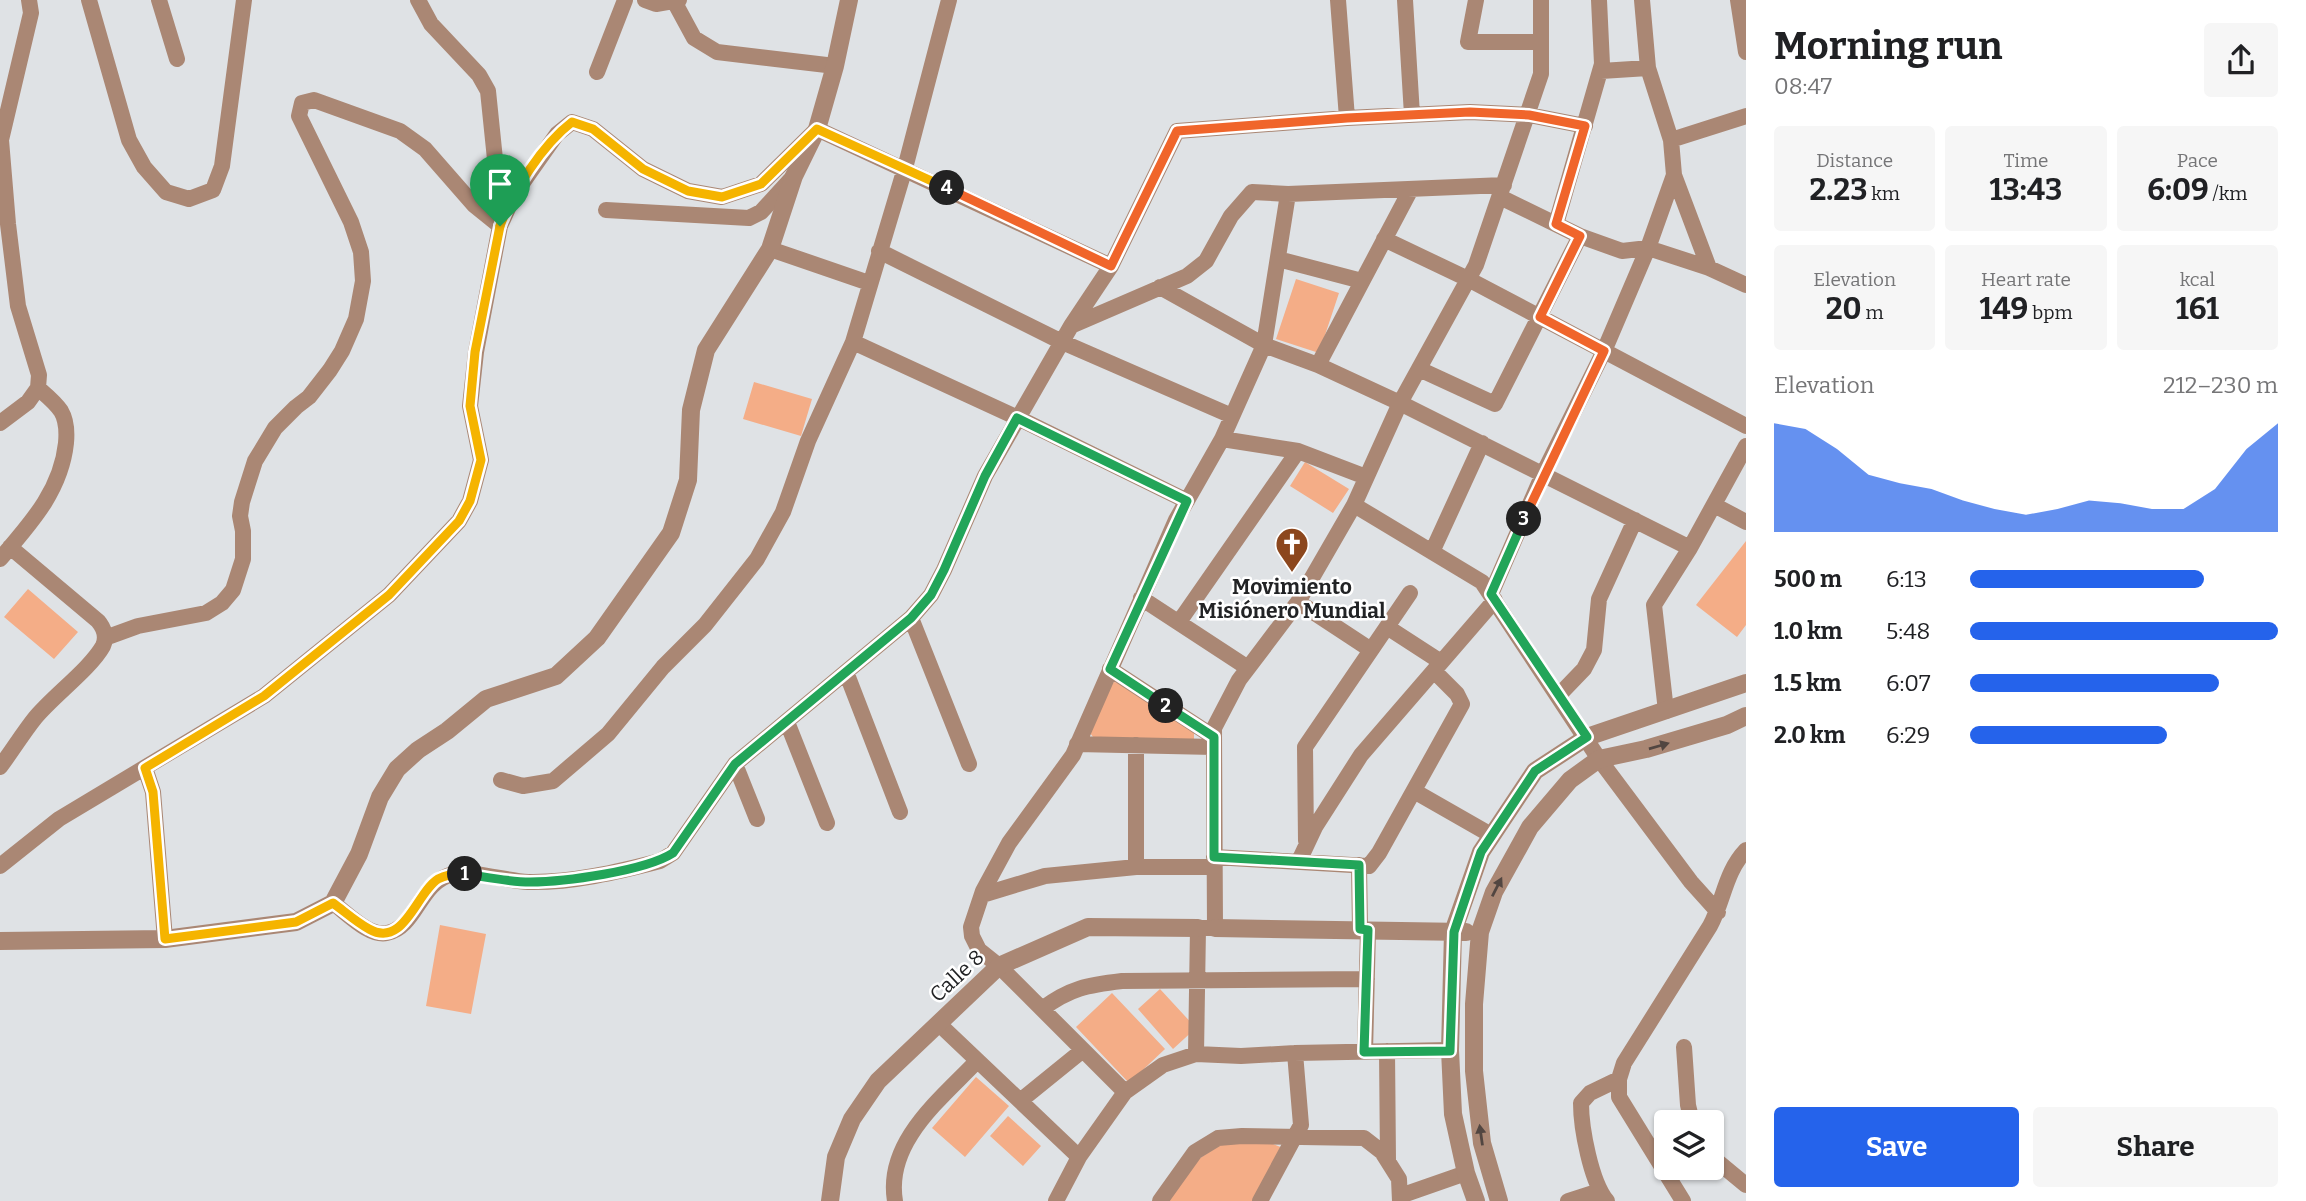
<!DOCTYPE html>
<html lang="en">
<head>
<meta charset="utf-8">
<style>
	body { margin:0; font-family:Bitter,serif; background:#f6f6f6; color:#202124; height:100vh; display:flex; flex-direction:column; font-size:26px; white-space:nowrap }
	* { box-sizing:border-box; margin:0 }
	p { font-size:23px; color:#757577 }
	.icon { flex:none; width:38px; height:38px; fill:none; stroke:currentColor; stroke-width:2; stroke-linecap:round; stroke-linejoin:round }
	.map { position:relative; flex:1; overflow:hidden }
	.details { display:flex; flex-direction:column; background:#fff; width:560px }
	.details>* { flex:none }
	.fabs { position:absolute; left:1654px; top:1110px; display:grid; gap:14px }
	.fabs a { display:grid; place-items:center; width:70px; height:70px; border-radius:7px; background:#fff; box-shadow:0 2px 5px #0004; font-size:35px }
	.pin { position:absolute; display:grid; place-items:center; width:60px; height:60px; color:#fff; margin:-72px -30px; border-radius:50% 50% 50% 0; rotate:-45deg; box-shadow:0 0 7px #0007 }
	.pin .icon { rotate:45deg }
	.km { position:absolute; width:35px; height:35px; margin:-18px; border-radius:50%; background:#222; color:#fff; font-size:19px; line-height:35px; text-align:center }
	.round { display:grid; place-items:center; flex:none; width:74px; height:74px; border-radius:7px; background:#f6f6f6 }
	.summary { display:flex; align-items:center; justify-content:space-between; height:119px; padding:0 28px }
	h1 { font-size:38px; font-weight:700; line-height:52px }
	.metrics { display:grid; grid-template-columns:repeat(3,1fr); gap:10px; height:119px; padding:7px 28px }
	.metrics div { display:grid; align-content:center; border-radius:7px; background:#f6f6f6; text-align:center }
	.metrics b { font-size:30px; font-weight:700 }
	.metrics small { font-size:19px; font-weight:400 }
	.metrics p { font-size:19px }
	.chart { height:196px; padding:14px 28px }
	.chart p { display:flex; justify-content:space-between }
	.chart svg { width:100%; height:126px; margin-top:7px; fill:#2563eb; opacity:.7 }
	.cta { display:flex; gap:14px; margin-top:auto; padding:14px 28px }
	.cta a { flex:1; height:80px; border-radius:7px; background:#2563eb; color:#fff; font-size:28px; font-weight:700; line-height:80px; text-align:center }
	.cta a+a { background:#f6f6f6; color:#202124 }
	ul { padding:0 28px; list-style:none; font-size:23px }
	li { display:grid; grid-template-columns:112px 84px 1fr; align-items:center; height:52px }
	li i { height:18px; border-radius:9px; background:#2563eb }
	main { display:flex; flex:1; min-height:0 }
	.map>svg:first-child { display:block }
</style>
</head>
<body>
<main>
<div class="map">
<svg width="1746" height="1201" viewBox="0 0 1746 1201">
	<rect width="100%" height="100%" fill="#dfe2e5"/>
	<!-- green -->
	<path fill="#f4ad87" d="M 1296,279 L 1339,293 L 1319,353 L 1276,339 Z
		M 754,382 L 812,399 L 801,436 L 743,419 Z
		M 1305,462 L 1349,489 L 1333,513 L 1290,486 Z
		M 1746,541 L 1746,625 L 1737,637 L 1696,605 Z
		M 28,589 L 78,632 L 54,659 L 4,617 Z
		M 1114,682 L 1120,683 L 1194,732 L 1194,741 L 1093,737 L 1090,733 L 1109,685 Z
		M 440,925 L 486,934 L 471,1014 L 426,1006 Z
		M 1160,989 L 1196,1028 L 1173,1049 L 1138,1009 Z
		M 1112,993 L 1165,1049 L 1129,1083 L 1076,1027 Z
		M 976,1077 L 1009,1106 L 965,1157 L 932,1128 Z
		M 1008,1116 L 1041,1146 L 1023,1166 L 990,1136 Z
		M 1226,1141 L 1273,1144 L 1283,1148 L 1255,1201 L 1167,1201 L 1194,1162 Z"/>
	<g fill="none" stroke-linecap="round" stroke-linejoin="round">
		<!-- minor -->
		<path stroke="#aa8774" stroke-width="16" d="M 89,0 L 129,140 L 144,167 L 166,192 L 189,199 L 213,190 L 222,166 L 244,0
			M 159,0 L 177,59
			M 418,0 L 431,24 L 479,75 L 488,91 L 496,169 L 514,195
			M 645,0 L 656,4 L 679,0
			M 1338,0 L 1347,118
			M 1405,0 L 1412,115
			M 1476,0 L 1468,42 L 1541,42
			M 1642,0 L 1648,68 L 1671,140 L 1674,175 L 1709,268
			M 1738,0 L 1746,52
			M 675,3 L 694,38 L 717,52 L 835,66
			M 1601,71 L 1648,68
			M 597,72 L 625,0
			M 1671,140 L 1746,116
			M 1500,197 L 1580,236 L 1622,251 L 1648,248 L 1709,268 L 1746,285
			M 606,210 L 749,218 L 761,212 L 793,177
			M 1556,224 L 1602,64 L 1599,0
			M 1384,239 L 1468,279 L 1746,426
			M 770,249 L 869,283
			M 879,251 L 1062,342 L 1232,416
			M 1278,259 L 1362,281
			M 1160,287 L 1264,345 L 1318,365 L 1400,403 L 1690,548
			M 1071,326 L 1111,266 L 1177,131 L 1347,118 L 1470,112 L 1529,115 L 1585,126
			M 853,342 L 1018,418 L 1187,501
			M 1318,365 L 1411,189
			M 1419,369 L 1495,404 L 1580,236
			M 0,423 L 28,402 L 38,388 L 39,375 L 18,306 L 8,224 L 1,140 L 31,13 L 29,0
			M 1222,439 L 1298,451 L 1366,477
			M 1354,505 L 1482,582 L 1599,759 L 1691,882 L 1718,912
			M 1714,505 L 1746,522
			M 1432,552 L 1482,443
			M 0,559 C 30,524 61,491 66,443 C 67,432 67,421 61,411 C 55,402 46,395 38,388
			M 1491,594 L 1543,474 L 1604,351 L 1648,248 L 1674,175
			M 1141,598 L 1248,668
			M 1298,602 L 1371,650
			M 911,618 L 969,764
			M 1179,622 L 1298,451
			M 1387,627 L 1441,662
			M 105,638 L 138,626 L 206,613 L 222,603 L 233,590 L 243,559 L 243,531 L 240,516 L 242,502 L 255,461 L 275,428 L 296,407 L 309,397 L 330,370 L 342,351 L 356,319 L 363,281 L 361,252 L 351,222 L 299,116 L 302,103 L 314,100 L 400,131 L 425,149 L 474,205 L 500,226
			M 1110,669 L 1214,737
			M 846,672 L 900,812
			M 1559,695 L 1584,669 L 1594,650 L 1599,599 L 1635,520
			M 1666,711 L 1654,605 L 1690,548 L 1746,446
			M 787,722 L 827,823
			M 1077,744 L 1214,747
			M 735,764 L 757,819
			M 0,767 C 12,751 23,733 35,718 C 53,696 90,669 103,646 C 107,637 104,628 98,621 L 10,547
			M 145,768 L 153,792 L 165,939
			M 501,780 L 523,786 L 553,781 L 608,734 L 663,667 L 705,625 L 757,559 L 783,512 L 808,441 L 853,342 L 905,168 L 949,0
			M 1414,791 L 1491,835
			M 1306,841 L 1305,747 L 1410,593
			M 1214,857 L 1369,866 L 1379,853 L 1462,704 L 1457,694 L 1434,671
			M 1299,861 L 1315,827 L 1361,755 L 1495,600
			M 1359,865 L 1360,929
			M 0,866 L 59,819 L 264,696 L 389,595 L 459,521 L 470,501 L 481,460 L 470,406 L 476,352 L 500,226 L 514,195 L 557,134 L 572,122 L 593,129 L 643,169 L 688,191 L 722,197 L 761,184 L 817,129 L 1111,266
			M 1136,867 L 1136,745
			M 982,895 L 1045,876 L 1136,867 L 1214,867
			M 333,903 C 347,913 369,937 387,933 C 417,927 419,882 453,874 C 472,870 507,881 528,882 C 571,883 618,872 660,861 L 673,853 L 735,764 L 911,618 L 931,595 L 944,570 L 985,476 L 1071,326 L 1187,276 L 1206,261 L 1231,216 L 1252,192 L 1288,194 L 1504,185
			M 1042,1009 C 1070,988 1088,985 1122,981 L 1367,979
			M 939,1024 L 1079,1157
			M 1684,1047 L 1688,1105 L 1692,1122
			M 1387,1051 L 1388,1161
			M 1365,1052 L 1368,930
			M 1196,1054 L 1198,928 L 1215,928 L 1214,728 L 1239,680 L 1298,602 L 1354,505 L 1400,403 L 1476,265 L 1541,74 L 1541,0
			M 1125,1092 L 999,966 L 979,950 L 972,936 L 971,927 L 983,891 L 1009,843 L 1073,755 L 1176,520 L 1222,439 L 1264,345 L 1288,194
			M 1020,1101 L 1083,1050
			M 1712,1157 L 1746,1185
			M 1400,1196 L 1466,1173
			M 895,1201 C 885,1142 941,1099 977,1061
			M 1056,1201 L 1079,1157 L 1125,1092 L 1163,1065 L 1196,1054 L 1241,1056 L 1295,1053 L 1450,1050
			M 1160,1201 L 1195,1152 L 1218,1138 L 1242,1136 L 1364,1138 L 1382,1152 L 1399,1179 L 1400,1201
			M 1260,1201 L 1301,1125 L 1295,1053
			M 1568,1201 L 1599,1191
			M 1607,1201 C 1591,1182 1581,1128 1581,1103 L 1590,1093 L 1619,1079
			M 1683,1201 L 1619,1097 L 1619,1079 L 1624,1063 L 1710,926 C 1724,900 1725,872 1746,850"/>
		<!-- tertiary -->
		<path stroke="#aa8774" stroke-width="18" d="M 1215,928 L 1466,932
			M 0,941 L 165,939 L 296,922 L 333,903 L 359,854 L 380,797 L 397,769 L 418,750 L 447,731 L 486,699 L 556,676 L 597,638 L 671,533 L 688,480 L 691,410 L 706,350 L 770,249 L 794,176 L 817,129 L 835,66 L 849,0
			M 830,1201 L 836,1157 L 852,1119 L 878,1081 L 999,966 L 1088,927 L 1198,928
			M 1476,1201 L 1466,1173 L 1453,1114 L 1450,1050 L 1453,932 L 1481,852 L 1535,771 L 1587,737 L 1746,683
			M 1499,1201 L 1482,1143 L 1474,1071 L 1474,1004 L 1480,932 L 1494,892 L 1530,827 L 1570,780 L 1599,759 L 1646,749 L 1727,725 L 1746,716"/>
	</g>
	<!-- one-way arrows -->
	<defs><path id="oneway-solid" d="M-6-.8H1V-3.2L6.5 0L1 3.2V.8H-6Z" transform="scale(1.75)"/></defs>
	<g fill="#524641">
		<use href="#oneway-solid" transform="translate(1659 746) rotate(-16)"/>
		<use href="#oneway-solid" transform="translate(1497 887) rotate(-63)"/>
		<use href="#oneway-solid" transform="translate(1481 1135) rotate(-98)"/>
	</g>
	<g fill="none" stroke-linecap="round" stroke-linejoin="round">
		<defs>
			<path id="split-1" d="M 465,874 C 457,873 446,875 438,879 C 416,893 404,949 369,929 C 356,922 344,911 333,903 L 296,922 L 165,939 L 153,792 L 145,768 L 264,696 L 389,595 L 459,521 L 470,501 L 481,460 L 470,406 L 475,352 L 500,226"/>
			<path id="split-2" d="M 465,874 C 486,877 509,882 530,882 C 564,882 645,871 673,853 L 735,764 L 911,618 L 931,595 L 944,570 L 985,476 L 1017,418 L 1187,501 L 1110,669 L 1166,706"/>
			<path id="split-3" d="M 1166,706 L 1214,737 L 1214,857 L 1359,865 L 1360,929 L 1368,930 L 1364,1052 L 1450,1051 L 1454,932 L 1481,852 L 1535,771 L 1587,737 L 1491,594 L 1524,519"/>
			<path id="split-4" d="M 947,188 L 1111,266 L 1177,131 L 1347,118 L 1470,112 L 1529,115 L 1585,126 L 1556,224 L 1580,236 L 1540,317 L 1604,351 L 1524,519"/>
			<path id="split-5" d="M 500,226 C 513,191 542,145 572,122 L 593,129 L 643,169 L 688,191 L 722,197 L 761,184 L 817,129 L 947,188"/>
		</defs>
		<!-- split-1 casing -->
		<use href="#split-1" stroke="#fff" stroke-width="14"/>
		<!-- split-2 casing -->
		<use href="#split-2" stroke="#fff" stroke-width="14"/>
		<!-- split-3 casing -->
		<use href="#split-3" stroke="#fff" stroke-width="14"/>
		<!-- split-4 casing -->
		<use href="#split-4" stroke="#fff" stroke-width="14"/>
		<!-- split-5 casing -->
		<use href="#split-5" stroke="#fff" stroke-width="14"/>
		<!-- split-1 -->
		<use href="#split-1" stroke="#f5b400" stroke-width="9"/>
		<!-- split-2 -->
		<use href="#split-2" stroke="#22a559" stroke-width="9"/>
		<!-- split-3 -->
		<use href="#split-3" stroke="#22a559" stroke-width="9"/>
		<!-- split-4 -->
		<use href="#split-4" stroke="#f0652b" stroke-width="9"/>
		<!-- split-5 -->
		<use href="#split-5" stroke="#f5b400" stroke-width="9"/>
	</g>
	<!-- icons -->
	<defs>
		<symbol id="church-pin" viewBox="-11 -11 22 30"><path d="M0 17L-7.5 6A9.5 9.5 0 1 1 7.5 6Z" fill="#8c471d" stroke="#fff"/><path d="M-1.2-6h2.4v3.5h3.3v2.4h-3.3V6h-2.4V-.1h-3.3v-2.4h3.3Z" fill="#fff"/></symbol>
	</defs>
	<g fill-rule="evenodd">
		<use href="#church-pin" x="1273" y="525" width="38" height="52"/>
	</g>
	<g text-anchor="middle" stroke-width="5" stroke-linejoin="round" paint-order="stroke">
		<!-- poi labels -->
		<g font-size="21" font-weight="bold" fill="#222325" stroke="#fff">
			<text x="1292" y="594">Movimiento<tspan x="1292" dy="24">Misiónero Mundial</tspan></text>
		</g>
		<!-- street labels -->
		<g font-size="21" fill="#222325" stroke="#fff">
			<text transform="translate(957 976) rotate(-43)" y="7">Calle 8</text>
		</g>
	</g>
</svg>
<div class="fabs">
<a><svg class="icon" aria-label="layers" viewBox="0 0 24 24"><path d="M12 4l9 5-9 5-9-5zM3 14l9 5 9-5"/></svg></a>
</div>
<div class="pin" style="left:500px;top:226px;background:#1e9e55"><svg class="icon" aria-label="arrive" viewBox="0 0 24 24"><path d="M6 21V4h12l-3 4 3 4H6"/></svg></div>
<b class="km" style="left:465px;top:874px">1</b>
<b class="km" style="left:1166px;top:706px">2</b>
<b class="km" style="left:1524px;top:519px">3</b>
<b class="km" style="left:947px;top:188px">4</b>
</div>
<section class="details">
<div class="summary"><div><h1>Morning run</h1><p>08:47</p></div><a class="round"><svg class="icon" aria-label="share" viewBox="0 0 24 24"><path d="M12 15V3M7 8l5-5 5 5M5 13v7h14v-7"/></svg></a></div>
<div class="metrics">
<div><p>Distance</p><b>2.23<small> km</small></b></div>
<div><p>Time</p><b>13:43</b></div>
<div><p>Pace</p><b>6:09<small> /km</small></b></div>
</div>
<div class="metrics">
<div><p>Elevation</p><b>20<small> m</small></b></div>
<div><p>Heart rate</p><b>149<small> bpm</small></b></div>
<div><p>kcal</p><b>161</b></div>
</div>
<div class="chart"><p><span>Elevation</span>212–230 m</p>
<svg viewBox="0 0 160 44" preserveAspectRatio="none"><path d="M0 44V6L10 8L20 15L30 24L40 27L50 29L60 33L70 36L80 38L90 36L100 33L110 34L120 36L130 36L140 29L150 15L160 6V44z"/></svg>
</div>
<ul>
<li><b>500 m</b>6:13<i style="width:76%"></i></li>
<li><b>1.0 km</b>5:48<i style="width:100%"></i></li>
<li><b>1.5 km</b>6:07<i style="width:81%"></i></li>
<li><b>2.0 km</b>6:29<i style="width:64%"></i></li>
</ul>
<div class="cta"><a>Save</a><a>Share</a></div>
</section>
</main>
</body>
</html>
